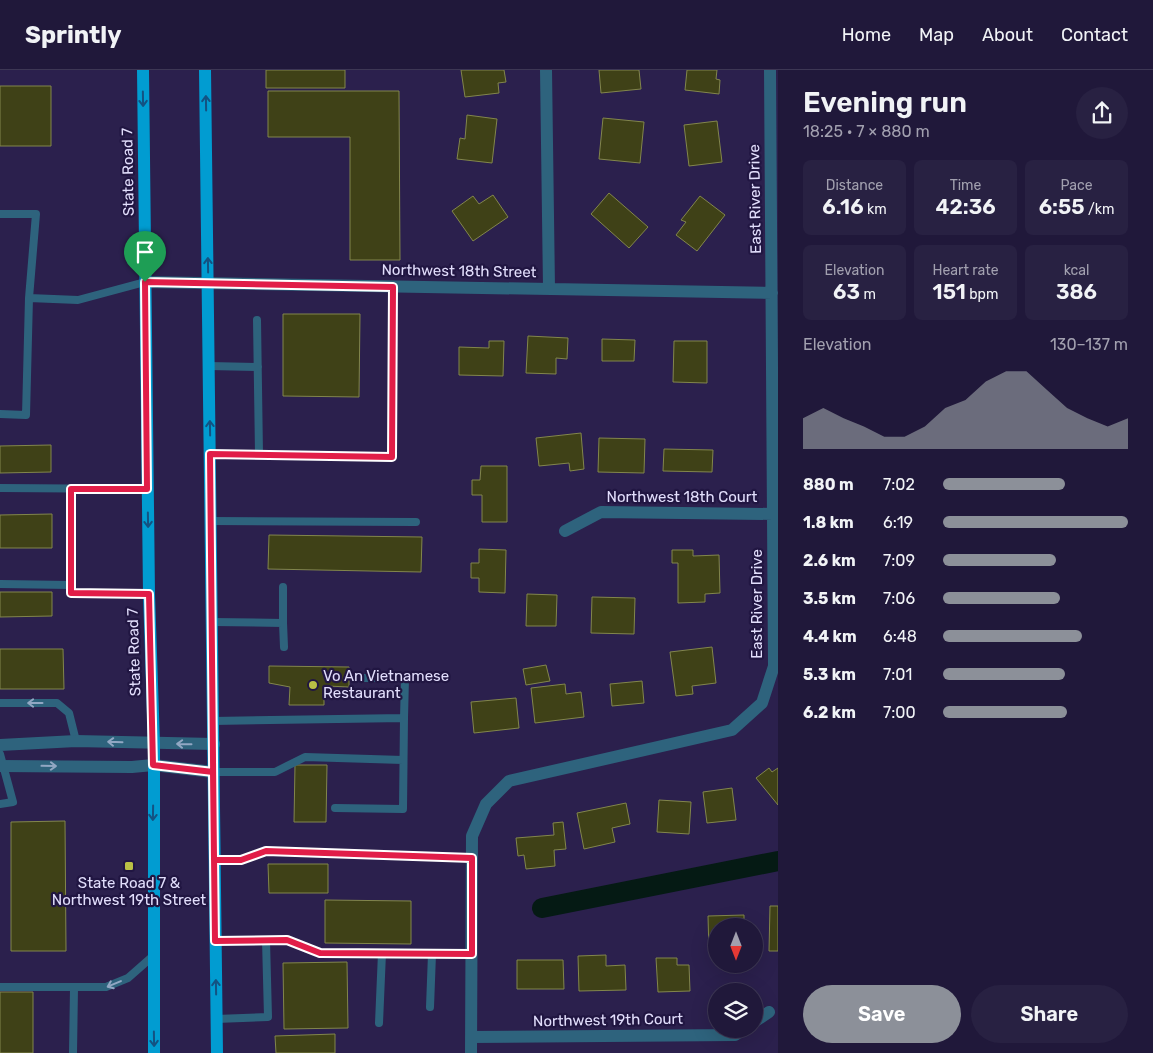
<!DOCTYPE html>
<html lang="en">
<head>
<meta charset="utf-8">
<style>
	body { margin:0; font-family:Rubik,sans-serif; background:#282142; color:#f1f3f6; height:100vh; display:flex; flex-direction:column; font-size:19px; white-space:nowrap }
	* { box-sizing:border-box; margin:0 }
	p { font-size:16px; color:#a2a0af }
	.icon { flex:none; width:28px; height:28px; fill:none; stroke:currentColor; stroke-width:2; stroke-linecap:round; stroke-linejoin:round }
	.map { position:relative; flex:1; overflow:hidden }
	.panel { display:flex; flex-direction:column; background:#20183a; width:375px }
	.panel>* { flex:none }
	.needle { width:32px; rotate:180deg }
	.controls { position:absolute; left:708px; top:848px; display:grid; gap:10px }
	.controls a { display:grid; place-items:center; width:55px; height:55px; border-radius:50%; background:#20183a; box-shadow:0 5px 20px #0002,0 0 0 1px #3d3754; font-size:25px }
	.pin { position:absolute; display:grid; place-items:center; width:42px; height:42px; color:#fff; margin:-51px -21px; border-radius:50% 50% 50% 0; rotate:-45deg; box-shadow:0 0 5px #0007 }
	.pin .icon { rotate:45deg }
	.round { display:grid; place-items:center; flex:none; width:52px; height:52px; border-radius:26px; background:#282142 }
	.head { display:flex; align-items:center; justify-content:space-between; height:85px; padding:0 25px }
	h1 { font-size:28px; font-weight:600; line-height:38px }
	.stats { display:grid; grid-template-columns:repeat(3,1fr); gap:8px; height:85px; padding:5px 25px }
	.stats div { display:grid; align-content:center; border-radius:8px; background:#282142; text-align:center }
	.stats b { font-size:21px; font-weight:600 }
	.stats small { font-size:14px; font-weight:400 }
	.stats p { font-size:14px }
	.chart { height:140px; padding:10px 25px }
	.chart p { display:flex; justify-content:space-between }
	.chart svg { width:100%; height:90px; margin-top:5px; fill:#8c9099; opacity:.7 }
	.button { display:flex; gap:10px; margin-top:auto; padding:10px 25px }
	.button a { flex:1; height:58px; border-radius:30px; background:#8c9099; color:#fff; font-size:20px; font-weight:600; line-height:58px; text-align:center }
	.button a+a { background:#282142; color:#f1f3f6 }
	ul { padding:0 25px; list-style:none; font-size:16px }
	li { display:grid; grid-template-columns:80px 60px 1fr; align-items:center; height:38px }
	li i { height:12px; border-radius:6px; background:#8c9099 }
	header { display:flex; align-items:center; gap:30px; box-sizing:border-box; height:70px; padding:0 25px; background:#20183a; border-bottom:1px solid #3d3754 }
	header strong { font-size:24px }
	nav { display:flex; gap:28px; margin-inline-start:auto; font-size:18px }
	main { display:flex; flex:1; min-height:0 }
	.map>svg:first-child { display:block }
</style>
</head>
<body>
<header>
<strong>Sprintly</strong>
<nav><a>Home</a><a>Map</a><a>About</a><a>Contact</a></nav>
</header>
<main>
<div class="map">
<svg width="778" height="983" viewBox="0 0 778 983">
	<rect width="100%" height="100%" fill="#2b204d"/>
	<g fill="none" stroke-linecap="round" stroke-linejoin="round">
		<!-- canal -->
		<path stroke="#051a14" stroke-width="20" d="M 542,838 L 778,791"/>
	</g>
	<!-- building -->
	<path fill="#3f4117" stroke="#82864c" d="M 266,0 L 345,0 L 345,18 L 266,18 Z
		M 461,0 L 504,0 L 506,12 L 498,13 L 499,23 L 465,27 Z
		M 599,0 L 639,0 L 641,19 L 601,23 Z
		M 687,0 L 717,0 L 716,9 L 720,10 L 719,24 L 685,20 Z
		M 0,16 L 51,16 L 51,76 L 0,76 Z
		M 268,21 L 399,21 L 400,190 L 350,190 L 350,67 L 268,67 Z
		M 467,45 L 497,49 L 492,93 L 457,89 L 460,68 L 465,69 Z
		M 603,48 L 644,52 L 640,93 L 599,89 Z
		M 717,51 L 722,92 L 689,96 L 684,55 Z
		M 609,123 L 648,157 L 629,178 L 591,144 Z
		M 493,125 L 508,147 L 473,171 L 452,141 L 473,126 L 479,134 Z
		M 700,126 L 725,145 L 697,181 L 676,165 L 686,152 L 681,150 Z
		M 283,244 L 360,244 L 359,327 L 283,326 Z
		M 528,266 L 568,268 L 567,289 L 556,288 L 556,304 L 526,303 Z
		M 602,269 L 635,270 L 634,291 L 602,291 Z
		M 489,271 L 504,271 L 503,306 L 459,305 L 459,277 L 489,278 Z
		M 674,271 L 707,271 L 707,313 L 673,312 Z
		M 581,363 L 584,399 L 570,401 L 569,393 L 539,396 L 536,368 Z
		M 599,368 L 645,369 L 644,403 L 598,402 Z
		M 51,375 L 51,402 L 0,403 L 0,376 Z
		M 664,379 L 713,380 L 712,402 L 663,401 Z
		M 481,396 L 507,396 L 507,452 L 482,452 L 482,425 L 472,425 L 472,410 L 480,410 Z
		M 52,444 L 52,478 L 0,478 L 0,445 Z
		M 269,465 L 422,467 L 421,502 L 268,499 Z
		M 479,479 L 506,480 L 505,523 L 479,522 L 479,508 L 471,508 L 471,493 L 479,493 Z
		M 672,480 L 693,480 L 693,486 L 719,485 L 720,523 L 705,524 L 705,532 L 678,533 L 678,493 L 672,493 Z
		M 0,522 L 52,522 L 52,546 L 0,547 Z
		M 527,524 L 557,525 L 556,556 L 526,556 Z
		M 592,527 L 635,528 L 634,564 L 591,563 Z
		M 712,577 L 716,613 L 692,616 L 693,624 L 676,626 L 670,582 Z
		M 0,579 L 63,579 L 64,619 L 0,619 Z
		M 546,595 L 550,611 L 526,615 L 523,599 Z
		M 269,596 L 349,597 L 349,617 L 327,616 L 327,622 L 324,622 L 324,635 L 289,635 L 290,617 L 269,613 Z
		M 642,611 L 644,633 L 612,636 L 610,614 Z
		M 565,614 L 566,624 L 581,622 L 584,647 L 535,653 L 531,618 Z
		M 516,628 L 519,658 L 474,663 L 471,632 Z
		M 295,695 L 327,695 L 326,752 L 294,752 Z
		M 769,698 L 772,702 L 778,698 L 778,735 L 756,708 Z
		M 732,718 L 736,750 L 707,753 L 703,722 Z
		M 659,730 L 691,732 L 689,764 L 657,762 Z
		M 626,733 L 630,754 L 612,758 L 615,772 L 584,779 L 577,743 Z
		M 65,751 L 66,881 L 11,881 L 11,752 Z
		M 563,752 L 566,779 L 554,780 L 555,796 L 526,799 L 524,785 L 518,786 L 516,768 L 554,765 L 553,753 Z
		M 268,794 L 328,794 L 328,823 L 269,823 Z
		M 325,830 L 411,831 L 411,874 L 325,873 Z
		M 770,836 L 778,836 L 778,881 L 769,881 Z
		M 744,845 L 744,856 L 716,856 L 716,882 L 709,883 L 708,846 Z
		M 606,885 L 606,896 L 625,895 L 626,920 L 579,921 L 578,886 Z
		M 656,888 L 677,888 L 677,895 L 689,895 L 690,921 L 658,922 Z
		M 517,890 L 563,890 L 564,919 L 517,919 Z
		M 347,892 L 348,958 L 284,959 L 283,893 Z
		M 0,922 L 33,922 L 33,983 L 0,983 Z
		M 335,964 L 335,983 L 276,983 L 275,966 Z"/>
	<g fill="none" stroke-linecap="round" stroke-linejoin="round">
		<!-- lane -->
		<path stroke="#2e637d" stroke-width="8" d="M 0,144 L 36,144 L 29,228 L 26,345 L 0,344
			M 29,228 L 78,230 L 145,212
			M 257,250 L 259,384
			M 209,296 L 258,297
			M 210,384 L 392,387 L 393,217
			M 0,418 L 147,419
			M 71,419 L 71,523 L 149,524
			M 211,451 L 416,452
			M 0,514 L 71,515
			M 283,517 L 283,553
			M 212,552 L 283,553 L 284,577
			M 364,608 L 405,608 L 404,648
			M 0,633 L 57,633 L 69,643 L 76,671
			M 213,651 L 404,648 L 403,739 L 335,738
			M 0,684 L 13,732 L 0,734
			M 213,702 L 275,702 L 305,687 L 403,690
			M 215,790 L 241,790 L 266,781 L 472,788
			M 215,871 L 287,870 L 320,883 L 472,884
			M 0,917 L 106,917 L 128,908 L 153,886
			M 430,937 L 432,884
			M 216,949 L 268,947 L 266,870
			M 379,953 L 382,883
			M 73,983 L 74,918"/>
		<!-- street -->
		<path stroke="#2e637d" stroke-width="12" d="M 546,0 L 549,218
			M 145,212 L 772,223
			M 565,461 L 601,442 L 773,444
			M 0,675 L 76,671 L 214,674
			M 0,696 L 132,697 L 153,695 L 213,702
			M 754,952 L 769,942
			M 471,967 L 735,965 L 744,959
			M 471,983 L 472,766 L 486,734 L 509,711 L 732,660 L 762,633 L 774,596 L 770,0"/>
		<!-- primary -->
		<path stroke="#019cd1" stroke-width="12" d="M 143,0 L 149,524 L 154,674 L 154,983
			M 205,0 L 217,983"/>
	</g>
	<!-- one-way arrows -->
	<defs><path id="oneway-shaft" d="M-6 0H5M1.5-3L5.5 0L1.5 3" fill="none" stroke-width="1.6" stroke-linecap="round" stroke-linejoin="round" transform="scale(1.25)"/></defs>
	<g stroke="#135282">
		<use href="#oneway-shaft" transform="translate(143 29) rotate(89)"/>
		<use href="#oneway-shaft" transform="translate(206 33) rotate(-91)"/>
		<use href="#oneway-shaft" transform="translate(208 195) rotate(-91)"/>
		<use href="#oneway-shaft" transform="translate(210 358) rotate(-91)"/>
		<use href="#oneway-shaft" transform="translate(148 450) rotate(89)"/>
		<use href="#oneway-shaft" transform="translate(153 743) rotate(91)"/>
		<use href="#oneway-shaft" transform="translate(216 917) rotate(-91)"/>
		<use href="#oneway-shaft" transform="translate(154 969) rotate(89)"/>
	</g>
	<g stroke="#91a7c3">
		<use href="#oneway-shaft" transform="translate(35 633) rotate(180)"/>
		<use href="#oneway-shaft" transform="translate(115 672) rotate(-178)"/>
		<use href="#oneway-shaft" transform="translate(184 674) rotate(-179)"/>
		<use href="#oneway-shaft" transform="translate(49 696) rotate(1)"/>
		<use href="#oneway-shaft" transform="translate(114 914) rotate(157)"/>
	</g>
	<g fill="none" stroke-linecap="round" stroke-linejoin="round">
		<defs>
			<path id="route" d="M 145,212 L 147,419 L 71,419 L 71,523 L 149,524 L 153,695 L 213,702 L 215,871 L 287,870 L 320,883 L 472,884 L 472,788 L 266,781 L 241,790 L 214,790 L 210,384 L 392,387 L 393,217 L 145,212"/>
		</defs>
		<!-- route casing -->
		<use href="#route" stroke="#fff" stroke-width="10"/>
		<!-- route -->
		<use href="#route" stroke="#e11d48" stroke-width="6"/>
	</g>
	<!-- markers -->
	<g fill="#bac045" stroke="#211642" stroke-width="2">
		<circle cx="313" cy="615" r="5"/>
		<rect x="124" y="791" width="10" height="10" rx="2.5"/>
	</g>
	<g text-anchor="middle" stroke-width="4.5" stroke-linejoin="round" paint-order="stroke">
		<!-- street labels -->
		<g font-size="15" fill="#e2defc" stroke="#211642">
			<text transform="translate(128 102) rotate(-91)" y="5">State Road 7</text>
			<text transform="translate(755 129) rotate(-91)" y="5">East River Drive</text>
			<text transform="translate(459 201) rotate(1)" y="5">Northwest 18th Street</text>
			<text x="682" y="432">Northwest 18th Court</text>
			<text transform="translate(757 534) rotate(-90)" y="5">East River Drive</text>
			<text transform="translate(134 582) rotate(-92)" y="5">State Road 7</text>
			<text transform="translate(608 950) rotate(-1)" y="5">Northwest 19th Court</text>
		</g>
		<!-- poi labels -->
		<g font-size="15" fill="#e2defc" stroke="#211642" text-anchor="start">
			<text x="323" y="611">Vo An Vietnamese<tspan x="323" dy="17">Restaurant</tspan></text>
			<text x="129" y="818" text-anchor="middle">State Road 7 &amp;<tspan x="129" dy="17">Northwest 19th Street</tspan></text>
		</g>
	</g>
</svg>
<div class="controls">
<a><svg class="needle" viewBox="-14 -14 28 28"><path d="M0-13l5 13h-10z" fill="#e53935"/><path d="M0 13l5-13h-10z" fill="#a2a0af"/></svg></a>
<a><svg class="icon" aria-label="layers" viewBox="0 0 24 24"><path d="M12 4l9 5-9 5-9-5zM3 14l9 5 9-5"/></svg></a>
</div>
<div class="pin" style="left:145px;top:212px;background:#1e9e55"><svg class="icon" aria-label="arrive" viewBox="0 0 24 24"><path d="M6 21V4h12l-3 4 3 4H6"/></svg></div>
</div>
<section class="panel">
<div class="head"><div><h1>Evening run</h1><p>18:25 · 7 × 880 m</p></div><a class="round"><svg class="icon" aria-label="share" viewBox="0 0 24 24"><path d="M12 15V3M7 8l5-5 5 5M5 13v7h14v-7"/></svg></a></div>
<div class="stats">
<div><p>Distance</p><b>6.16<small> km</small></b></div>
<div><p>Time</p><b>42:36</b></div>
<div><p>Pace</p><b>6:55<small> /km</small></b></div>
</div>
<div class="stats">
<div><p>Elevation</p><b>63<small> m</small></b></div>
<div><p>Heart rate</p><b>151<small> bpm</small></b></div>
<div><p>kcal</p><b>386</b></div>
</div>
<div class="chart"><p><span>Elevation</span>130–137 m</p>
<svg viewBox="0 0 160 44" preserveAspectRatio="none"><path d="M0 44V29L10 24L20 29L30 33L40 38L50 38L60 33L70 24L80 20L90 11L100 6L110 6L120 15L130 24L140 29L150 33L160 29V44z"/></svg>
</div>
<ul>
<li><b>880 m</b>7:02<i style="width:66%"></i></li>
<li><b>1.8 km</b>6:19<i style="width:100%"></i></li>
<li><b>2.6 km</b>7:09<i style="width:61%"></i></li>
<li><b>3.5 km</b>7:06<i style="width:63%"></i></li>
<li><b>4.4 km</b>6:48<i style="width:75%"></i></li>
<li><b>5.3 km</b>7:01<i style="width:66%"></i></li>
<li><b>6.2 km</b>7:00<i style="width:67%"></i></li>
</ul>
<div class="button"><a>Save</a><a>Share</a></div>
</section>
</main>
</body>
</html>
